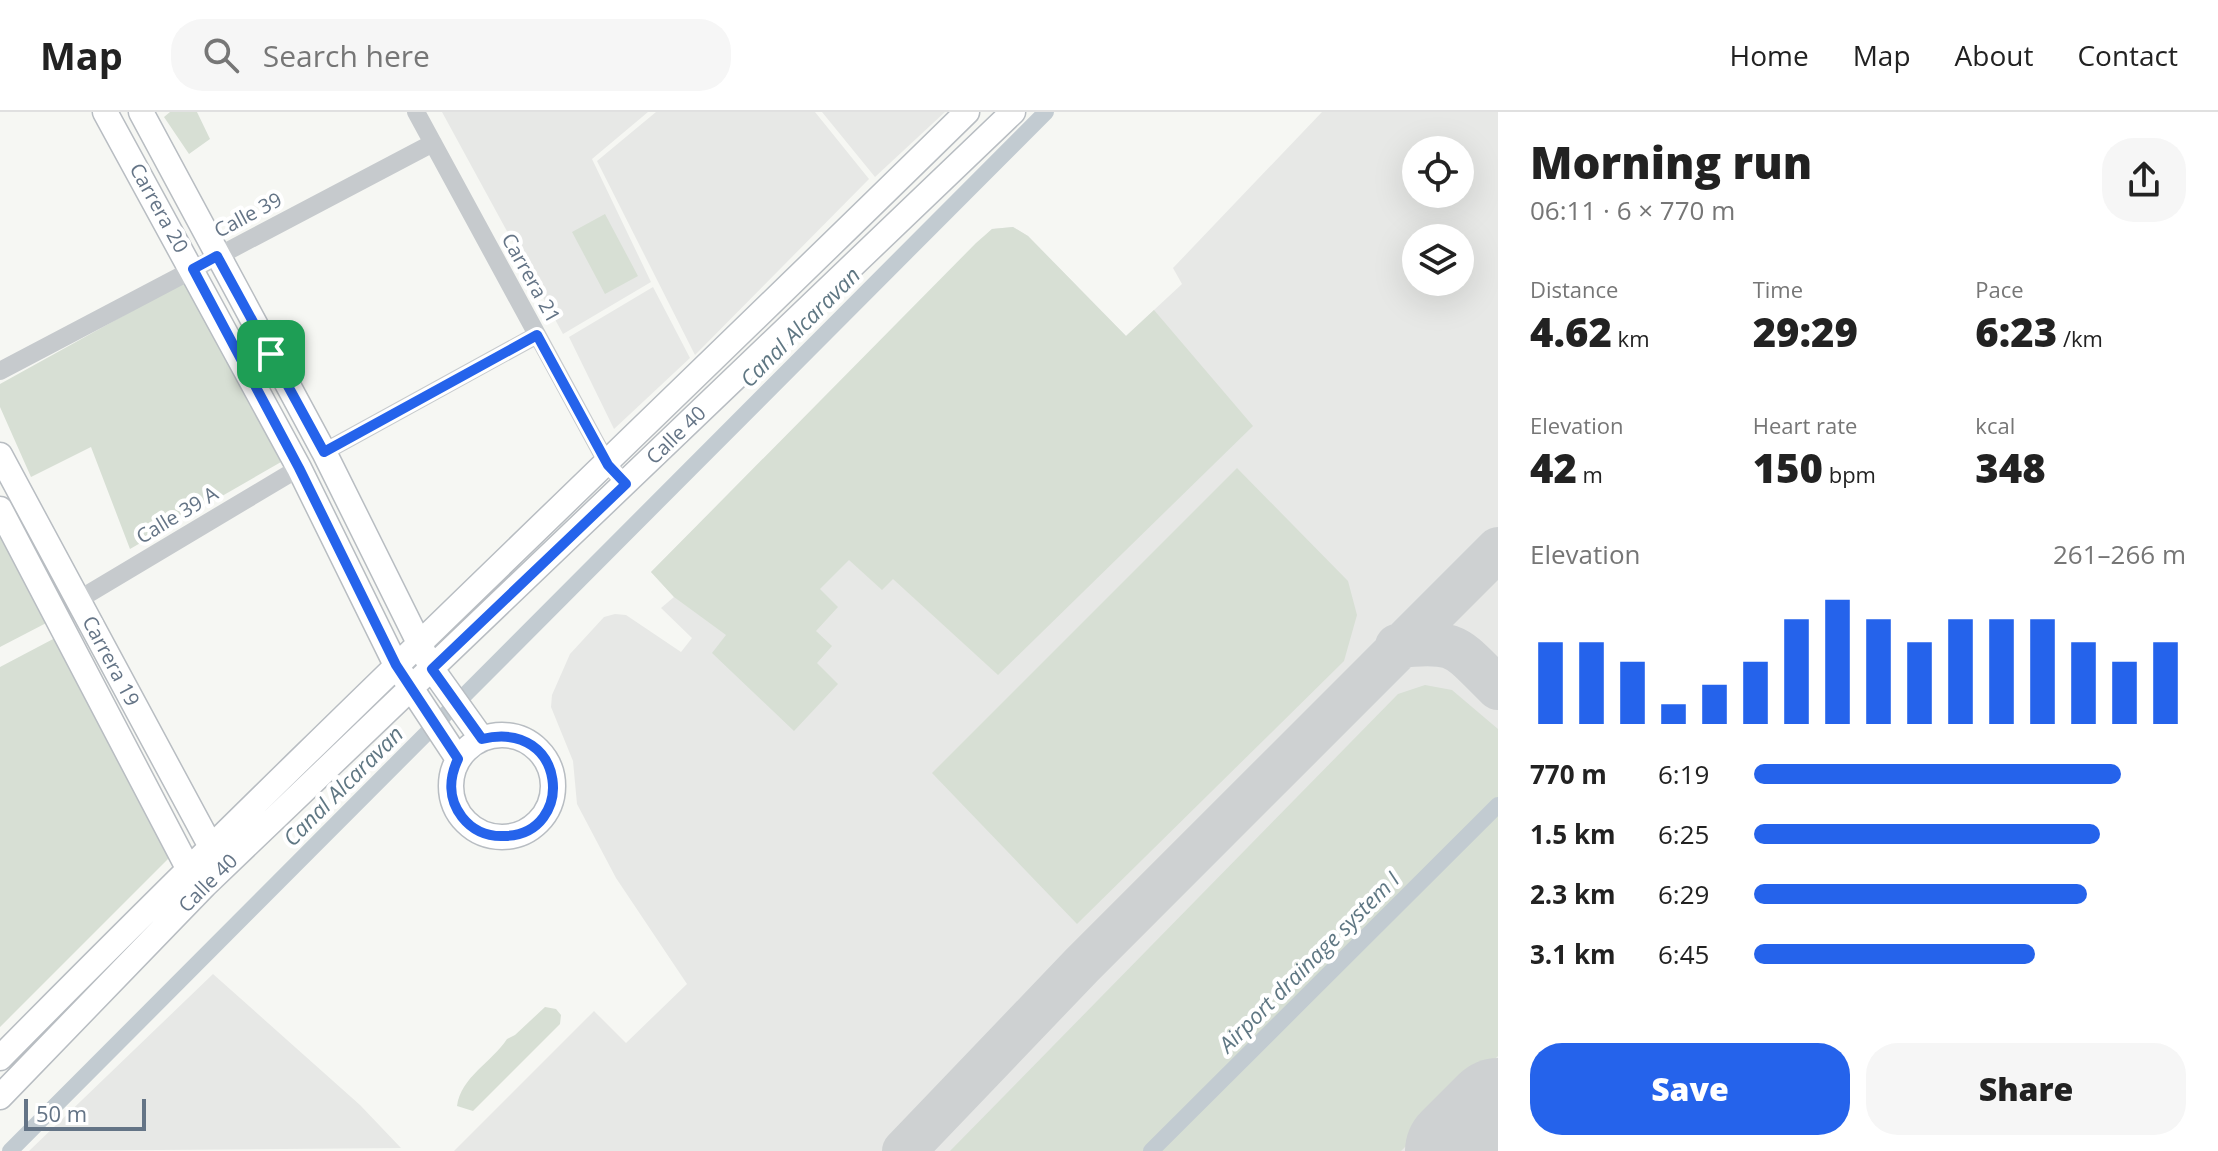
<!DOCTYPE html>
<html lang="en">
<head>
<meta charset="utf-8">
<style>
	body { margin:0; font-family:"Open Sans",sans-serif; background:#f6f6f6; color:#222; height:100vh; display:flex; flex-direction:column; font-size:30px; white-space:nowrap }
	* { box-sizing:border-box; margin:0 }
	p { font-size:26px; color:#767676 }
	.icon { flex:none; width:44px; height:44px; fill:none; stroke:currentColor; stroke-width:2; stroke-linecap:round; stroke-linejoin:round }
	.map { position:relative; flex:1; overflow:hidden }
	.drawer { display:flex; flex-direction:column; background:#fff; width:720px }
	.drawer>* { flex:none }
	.fabs { position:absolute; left:1402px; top:24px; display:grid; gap:16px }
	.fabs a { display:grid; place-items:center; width:72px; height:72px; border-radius:50%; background:#fff; box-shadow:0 8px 32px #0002; font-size:40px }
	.scale { position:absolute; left:24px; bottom:20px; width:122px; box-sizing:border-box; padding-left:8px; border:4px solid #647486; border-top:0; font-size:22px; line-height:28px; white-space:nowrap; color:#647486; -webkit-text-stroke:6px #fff; paint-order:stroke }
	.pin { position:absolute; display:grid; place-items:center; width:68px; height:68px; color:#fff; margin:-34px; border-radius:16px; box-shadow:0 4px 12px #0006 }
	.round { display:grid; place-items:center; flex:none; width:84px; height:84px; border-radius:32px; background:#f6f6f6 }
	.summary { display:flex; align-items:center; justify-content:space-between; height:136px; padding:0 32px }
	h1 { font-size:44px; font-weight:800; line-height:60px }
	.metrics { display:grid; grid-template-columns:repeat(3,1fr); gap:12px; height:136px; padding:8px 32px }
	.metrics div { display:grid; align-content:center }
	.metrics b { font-size:40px; font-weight:800 }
	.metrics small { font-size:22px; font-weight:400 }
	.metrics p { font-size:22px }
	.chart { height:224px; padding:16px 32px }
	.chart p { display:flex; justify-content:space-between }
	.chart svg { width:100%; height:144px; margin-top:8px; stroke:#2563eb; stroke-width:6 }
	.button { display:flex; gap:16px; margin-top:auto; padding:16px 32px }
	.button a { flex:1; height:92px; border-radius:32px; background:#2563eb; color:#fff; font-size:32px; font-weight:800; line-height:92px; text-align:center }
	.button a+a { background:#f6f6f6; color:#222 }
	ul { padding:0 32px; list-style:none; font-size:26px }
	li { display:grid; grid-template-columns:128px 96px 1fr; align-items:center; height:60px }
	li i { height:20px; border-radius:10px; background:#2563eb }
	header { display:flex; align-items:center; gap:48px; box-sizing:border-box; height:112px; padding:0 40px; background:#fff; border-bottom:2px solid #e0e0e0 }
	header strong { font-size:38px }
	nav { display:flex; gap:44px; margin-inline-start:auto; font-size:28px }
	.search { width:560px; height:72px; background:#f6f6f6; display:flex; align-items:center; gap:20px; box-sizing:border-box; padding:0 28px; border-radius:32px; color:#767676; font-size:30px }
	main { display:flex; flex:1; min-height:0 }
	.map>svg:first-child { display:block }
</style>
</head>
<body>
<header>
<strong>Map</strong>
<div class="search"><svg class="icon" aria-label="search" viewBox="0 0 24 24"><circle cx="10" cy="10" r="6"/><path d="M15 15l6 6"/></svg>Search here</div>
<nav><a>Home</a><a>Map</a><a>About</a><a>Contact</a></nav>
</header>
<main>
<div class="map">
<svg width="1498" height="1039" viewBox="0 0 1498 1039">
	<rect width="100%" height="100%" fill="#f6f7f3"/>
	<!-- built -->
	<path fill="#e7e8e6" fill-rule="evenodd" d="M 442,0 L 648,0 L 592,47 L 651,170 L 563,222 Z
		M 656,0 L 815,0 L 869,67 L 695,243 L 597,49 Z
		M 822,0 L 945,0 L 875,65 Z
		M 1322,0 L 1498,0 L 1498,1039 L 454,1039 L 594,899 L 626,931 L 687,872 L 616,766 L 577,692 L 573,649 L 551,595 L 552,583 L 570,542 L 604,505 L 615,502 L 626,503 L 681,540 L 692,526 L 661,496 L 674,485 L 651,460 L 992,117 L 1013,115 L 1028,124 L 1126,224 L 1182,172 L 1173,156 ZM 1416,38 L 1460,38 L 1460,82 L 1416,82 ZM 1416,126 L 1460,126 L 1460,170 L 1416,170 Z
		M 653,175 L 690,246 L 614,317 L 569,225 Z
		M 213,862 L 360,993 L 401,1036 L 29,1039 Z"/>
	<!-- green -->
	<path fill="#d7dfd4" d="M 170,0 L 197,0 L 210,27 L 189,42 L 164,5 Z
		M 605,102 L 638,164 L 605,182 L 572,120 Z
		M 1013,115 L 1028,124 L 1126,224 L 1154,198 L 1253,314 L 998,563 L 893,467 L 882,478 L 849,448 L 820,477 L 838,495 L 816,519 L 832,534 L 817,551 L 838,572 L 794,619 L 712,541 L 726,523 L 674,485 L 651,460 L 976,131 L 992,117 Z
		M 186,169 L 281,350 L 130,437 L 91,335 L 31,365 L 0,295 L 0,272 Z
		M 1237,356 L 1348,469 L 1357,503 L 1344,549 L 1077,812 L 932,661 Z
		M 0,412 L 52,508 L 0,535 Z
		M 55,526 L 170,745 L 0,915 L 0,555 Z
		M 1425,573 L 1452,578 L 1498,617 L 1498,944 L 1401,1039 L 950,1039 L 1398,582 Z
		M 545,895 L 556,897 L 561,903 L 560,912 L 473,999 L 457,994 C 461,965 492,950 507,927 L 515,923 Z"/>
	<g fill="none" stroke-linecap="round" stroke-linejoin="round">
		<!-- canal -->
		<path stroke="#c2cbd1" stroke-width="16" d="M 10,1039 L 1046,0
			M 1151,1039 L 1498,693"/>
		<!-- taxiway -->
		<path stroke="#ced1d2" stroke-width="44" d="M 1397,534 C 1459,528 1455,534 1498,576
			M 904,1039 L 1082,853 L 1498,437"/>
		<!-- runway -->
		<path stroke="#ced1d2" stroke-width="110" d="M 1460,1039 L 1498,1001"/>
		<defs>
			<path id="secondary" d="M 105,0 L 299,356 L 396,553 L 458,647
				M 141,0 L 324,340 L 432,557 L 482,627
				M 0,343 L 210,733 L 219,745
				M 0,397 L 188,756 L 197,765
				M451 674a51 51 0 1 1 102 0a51 51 0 1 1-102 0Z
				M 0,946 C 317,625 645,316 967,0
				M 0,985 L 205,773 L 1013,0"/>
		</defs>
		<!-- secondary casing -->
		<use href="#secondary" stroke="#b8bdc2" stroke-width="27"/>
		<!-- street -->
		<path stroke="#c6cacd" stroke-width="18" d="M 416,0 L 608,353 L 626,372
			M 0,259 L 433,31
			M 324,340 L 537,223
			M 78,488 L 299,356"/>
		<!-- secondary -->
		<use href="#secondary" stroke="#fff" stroke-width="24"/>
	</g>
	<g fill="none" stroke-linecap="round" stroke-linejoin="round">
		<defs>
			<path id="route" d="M 217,144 L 324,340 L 537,223 L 608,353 L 626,372 L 432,557 L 482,627 C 568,607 576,722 505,724 C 487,725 473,719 462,705 C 448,687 449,666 458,647 L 396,553 L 299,356 L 193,157 Z"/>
		</defs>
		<!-- route casing -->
		<use href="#route" stroke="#fff" stroke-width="16"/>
		<!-- route -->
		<use href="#route" stroke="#2563eb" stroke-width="10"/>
	</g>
	<g text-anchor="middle" stroke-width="8" stroke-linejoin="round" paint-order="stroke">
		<!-- street labels -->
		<g font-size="20" fill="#647486" stroke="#fff">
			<text transform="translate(159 96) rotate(61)" y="7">Carrera 20</text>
			<text transform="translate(248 103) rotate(-28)" y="7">Calle 39</text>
			<text transform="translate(531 166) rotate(61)" y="7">Carrera 21</text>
			<text transform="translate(676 323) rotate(-44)" y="7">Calle 40</text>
			<text transform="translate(177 403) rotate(-31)" y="7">Calle 39 A</text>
			<text transform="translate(111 549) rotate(62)" y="7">Carrera 19</text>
			<text transform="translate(208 771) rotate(-45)" y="7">Calle 40</text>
		</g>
		<!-- water labels -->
		<g font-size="22" font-style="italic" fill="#5f7783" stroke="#fff">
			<text transform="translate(800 215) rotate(-45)" y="8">Canal Alcaravan</text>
			<text transform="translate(343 674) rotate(-45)" y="8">Canal Alcaravan</text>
			<text transform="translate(1309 850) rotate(-45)" y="8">Airport drainage system I</text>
		</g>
	</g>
</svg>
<div class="fabs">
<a><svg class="icon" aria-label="locate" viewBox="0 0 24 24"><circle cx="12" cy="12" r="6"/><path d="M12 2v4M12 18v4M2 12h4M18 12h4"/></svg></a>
<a><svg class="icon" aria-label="layers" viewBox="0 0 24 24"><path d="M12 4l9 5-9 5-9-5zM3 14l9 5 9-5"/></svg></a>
</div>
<div class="scale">50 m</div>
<div class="pin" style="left:271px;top:242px;background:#1e9e55"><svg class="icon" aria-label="arrive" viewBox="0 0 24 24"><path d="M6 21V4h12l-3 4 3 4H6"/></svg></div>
</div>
<section class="drawer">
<div class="summary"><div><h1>Morning run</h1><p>06:11 · 6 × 770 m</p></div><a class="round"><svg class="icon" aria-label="share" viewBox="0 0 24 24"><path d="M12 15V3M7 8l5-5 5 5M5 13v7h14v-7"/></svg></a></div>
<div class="metrics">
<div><p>Distance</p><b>4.62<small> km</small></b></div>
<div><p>Time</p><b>29:29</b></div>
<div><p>Pace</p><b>6:23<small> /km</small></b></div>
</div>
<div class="metrics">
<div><p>Elevation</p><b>42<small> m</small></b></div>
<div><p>Heart rate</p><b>150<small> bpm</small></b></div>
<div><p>kcal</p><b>348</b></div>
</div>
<div class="chart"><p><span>Elevation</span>261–266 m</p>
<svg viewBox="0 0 160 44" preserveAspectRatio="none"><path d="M5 44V19M15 44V19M25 44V25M35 44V38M45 44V32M55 44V25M65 44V12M75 44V6M85 44V12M95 44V19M105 44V12M115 44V12M125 44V12M135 44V19M145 44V25M155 44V19"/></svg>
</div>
<ul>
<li><b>770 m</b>6:19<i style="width:85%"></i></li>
<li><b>1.5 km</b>6:25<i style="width:80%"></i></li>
<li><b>2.3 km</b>6:29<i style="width:77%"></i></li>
<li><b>3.1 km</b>6:45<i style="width:65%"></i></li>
</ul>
<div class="button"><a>Save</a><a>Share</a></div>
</section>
</main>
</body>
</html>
